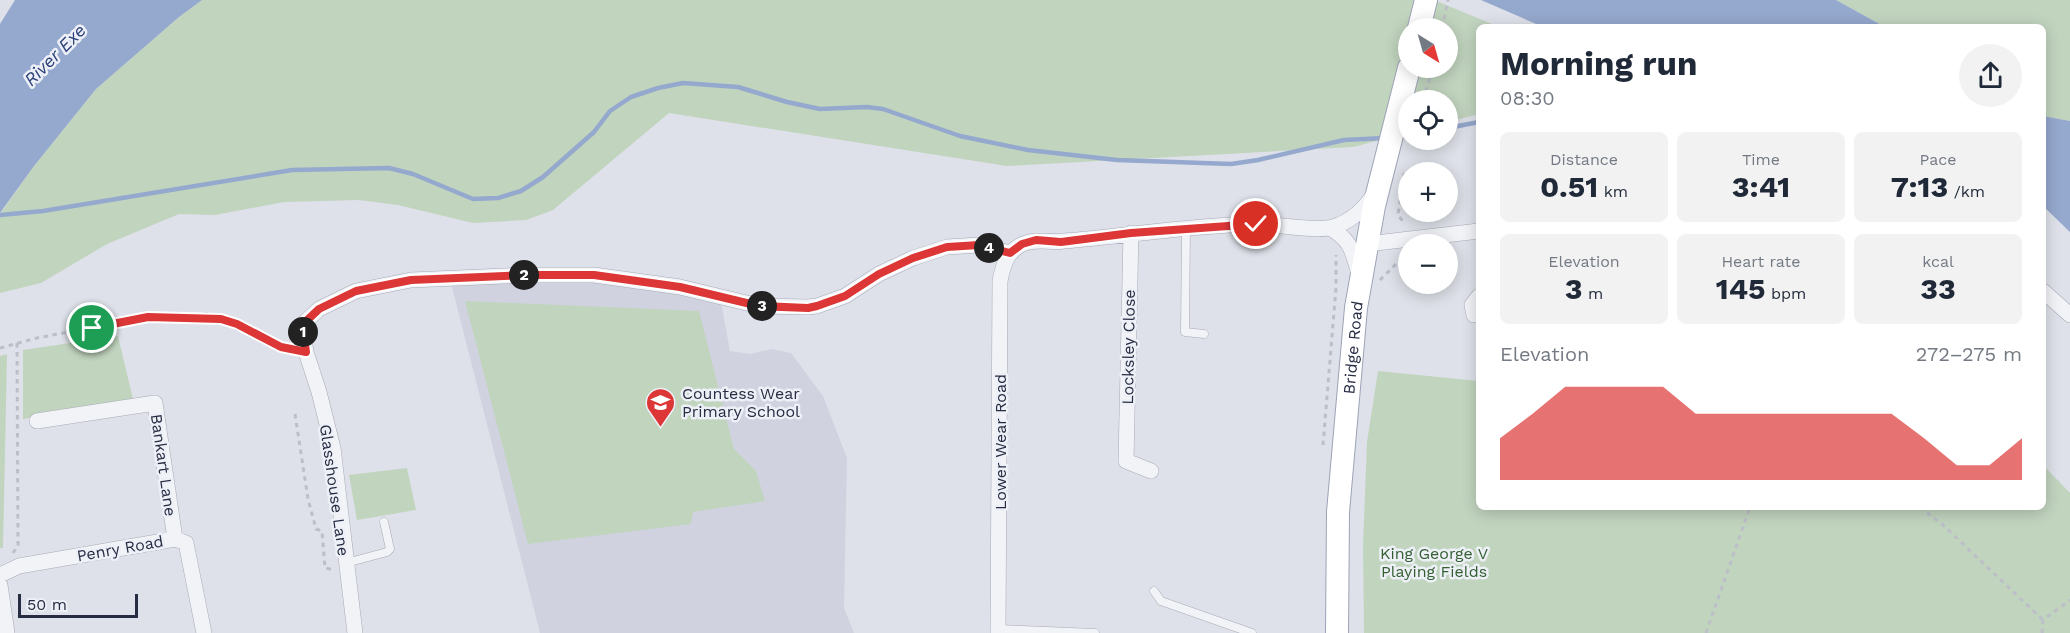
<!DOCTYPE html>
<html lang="en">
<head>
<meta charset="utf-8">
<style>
	body { margin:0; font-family:"Work Sans",sans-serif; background:#f2f2f3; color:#1f2937; height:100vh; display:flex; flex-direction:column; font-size:22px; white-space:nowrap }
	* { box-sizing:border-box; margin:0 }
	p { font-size:20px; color:#747a83 }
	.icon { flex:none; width:33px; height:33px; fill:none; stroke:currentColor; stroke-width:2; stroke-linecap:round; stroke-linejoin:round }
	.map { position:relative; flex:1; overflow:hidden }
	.drawer { position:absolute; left:1476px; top:24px; width:570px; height:486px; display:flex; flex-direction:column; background:#fff; border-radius:9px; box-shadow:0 3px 15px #0003 }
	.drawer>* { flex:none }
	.needle { width:39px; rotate:143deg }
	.fabs { position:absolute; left:1398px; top:18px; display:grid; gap:12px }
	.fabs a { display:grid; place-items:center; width:60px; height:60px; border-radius:50%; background:#fff; box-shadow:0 3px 15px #0003; font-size:30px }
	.scale { position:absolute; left:18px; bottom:15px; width:120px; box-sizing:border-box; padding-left:6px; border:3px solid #262c42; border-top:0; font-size:16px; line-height:21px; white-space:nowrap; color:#262c42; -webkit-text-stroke:4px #eef0f7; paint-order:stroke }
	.pin { position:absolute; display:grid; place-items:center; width:51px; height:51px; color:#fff; margin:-26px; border:3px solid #fff; border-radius:50%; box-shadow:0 2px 6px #0007 }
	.km { position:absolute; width:30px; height:30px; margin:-15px; border-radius:50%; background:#222; color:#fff; font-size:16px; line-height:30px; text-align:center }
	.round { display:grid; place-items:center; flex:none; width:63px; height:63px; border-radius:32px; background:#f2f2f3 }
	.headline { display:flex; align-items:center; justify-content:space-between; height:102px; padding:0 24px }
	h1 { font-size:33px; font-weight:700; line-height:45px }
	.metrics { display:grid; grid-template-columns:repeat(3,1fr); gap:9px; height:102px; padding:6px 24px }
	.metrics div { display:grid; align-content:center; border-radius:9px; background:#f2f2f3; text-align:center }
	.metrics b { font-size:30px; font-weight:700 }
	.metrics small { font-size:16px; font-weight:400 }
	.metrics p { font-size:16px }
	.chart { height:168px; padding:12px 24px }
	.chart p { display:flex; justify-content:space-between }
	.chart svg { width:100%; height:108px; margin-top:6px; fill:#dc3736; opacity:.7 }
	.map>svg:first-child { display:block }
</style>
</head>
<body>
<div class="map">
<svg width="2070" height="633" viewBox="0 0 2070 633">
	<rect width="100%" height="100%" fill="#dee1e9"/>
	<!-- built -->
	<path fill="#d0d3df" d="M 614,281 L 721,302 L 730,351 L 750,354 L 772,349 L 791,353 L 823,396 L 847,458 L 844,608 L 854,633 L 540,633 L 451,283 Z"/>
	<!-- green -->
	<path fill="#c1d4be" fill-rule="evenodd" d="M 202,0 L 1434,0 L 1499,27 L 1479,27 L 1479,114 L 1448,122 L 1448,100 L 1408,100 L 1408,133 L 1353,147 L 1007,166 L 669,113 L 553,210 L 526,220 L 473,223 L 398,205 L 359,200 L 284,202 L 215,215 L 179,214 L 107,244 L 41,283 L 0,293 L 0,214 L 34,166 L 96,89 L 179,17 ZM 1408,28 L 1448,28 L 1448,68 L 1408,68 Z
		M 1836,0 L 2070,0 L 2070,121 L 2043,116 L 2043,27 L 1885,27 Z
		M 465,301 L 699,311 L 734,449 L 756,471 L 765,501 L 693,512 L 691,524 L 528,544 Z
		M 118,336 L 133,399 L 23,419 L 23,350 Z
		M 7,354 L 3,548 L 0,548 L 0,356 Z
		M 1378,371 L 1479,381 L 1479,507 L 2043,507 L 2043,465 L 2070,493 L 2070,633 L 1364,633 L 1363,546 L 1367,442 Z
		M 407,468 L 416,510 L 357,520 L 349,475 Z"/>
	<!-- water -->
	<path fill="#95a8cd" d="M 15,0 L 202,0 L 179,17 L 96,89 L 34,166 L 0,213 L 0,24 Z
		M 1481,0 L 1836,0 L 1885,27 L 1543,27 Z
		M 2043,116 L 2070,121 L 2070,232 L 2043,206 Z"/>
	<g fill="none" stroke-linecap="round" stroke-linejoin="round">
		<!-- stream -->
		<path stroke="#95a8cd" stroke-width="4.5" d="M 1448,128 L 1479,122
			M 0,215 L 43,211 L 292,170 L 389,168 L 413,174 L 473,199 L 498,198 L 521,191 L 543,177 L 594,132 L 610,111 L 631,97 L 658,88 L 683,83 L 738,87 L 787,102 L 820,109 L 867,107 L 883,109 L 960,136 L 1028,150 L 1117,160 L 1231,164 L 1258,160 L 1344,140 L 1385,138"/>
		<defs>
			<path id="service" d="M 1186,229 L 1185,332 L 1204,334
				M 205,317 C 239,320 253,338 282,347 C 289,349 298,350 306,352
				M 346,563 L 387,552 L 390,549 L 384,522
				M 1154,591 L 1161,601 L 1252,633
				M 998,629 L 1095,633"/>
			<path id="minor" d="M 1330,228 C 1352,241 1352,251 1359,274
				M 1131,233 L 1126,461 L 1151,471
				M 1367,244 L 1479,231
				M 2043,291 L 2070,315
				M 1474,315 L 1472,305 L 1479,296
				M 37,421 L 155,403 L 175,539
				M 0,575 L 19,566 L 175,539 L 186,543 L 204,633
				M 0,585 L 7,633
				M 355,633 L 333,448 L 319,392 L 306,352 L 302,325 L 319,309 L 356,291 L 411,280 L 526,275 L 594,275 L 680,287 L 759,306 L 808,307 L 817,306 L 845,296 L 879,274 L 913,258 L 947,247 L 979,245 L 1010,253
				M 998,633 L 1000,281 C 1003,265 1007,251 1023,244 C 1036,238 1050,243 1064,241 C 1127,236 1191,225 1256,224 C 1275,224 1317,232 1333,227 C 1352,221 1364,209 1375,193"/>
			<g id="primary">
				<path d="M 1419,28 L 1426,0"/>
				<path id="s1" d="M 1337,633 L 1338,512 L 1356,308 L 1374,206 L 1409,68"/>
			</g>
		</defs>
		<!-- service casing -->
		<use href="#service" stroke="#a7abb7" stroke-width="9"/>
		<!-- minor casing -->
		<use href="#minor" stroke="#a7abb7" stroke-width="16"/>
		<!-- primary casing -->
		<use href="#primary" stroke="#9ca3b6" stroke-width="24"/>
		<!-- path -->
		<path stroke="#bcbfc8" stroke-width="3" stroke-dasharray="4.5 4.5" stroke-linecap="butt" d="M 1442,28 L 1448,0
			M 1423,100 L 1433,68
			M 1404,173 L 1398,215 L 1405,224
			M 1380,280 L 1405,255
			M 0,348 L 37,338 L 148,317 L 194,317
			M 295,414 L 308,499 L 316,529 L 322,531 L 325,568 L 334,570
			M 1323,445 L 1336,288 L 1336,255
			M 1920,507 L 1943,525 L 2043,620
			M 13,553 L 18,545 L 17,343
			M 1706,633 L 1750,507
			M 2042,633 L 2043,620 L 2070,600"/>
		<!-- service -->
		<use href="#service" stroke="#f1f3f7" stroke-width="8"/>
		<!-- minor -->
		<use href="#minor" stroke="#f1f3f7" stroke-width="15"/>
		<!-- primary -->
		<use href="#primary" stroke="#fff" stroke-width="22"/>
	</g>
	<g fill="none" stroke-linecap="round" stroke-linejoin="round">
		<defs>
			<path id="route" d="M 92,328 L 148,317 L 221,319 L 237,324 L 281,347 L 306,352 L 302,325 L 319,309 L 356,291 L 411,280 L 526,275 L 594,275 L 680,287 L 759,306 L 808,308 L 817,306 L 845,296 L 879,274 L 913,258 L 947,247 L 979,245 L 1010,253 L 1022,244 L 1036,240 L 1061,242 L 1131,233 L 1256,224"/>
		</defs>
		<!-- route casing -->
		<use href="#route" stroke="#fff" stroke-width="12"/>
		<!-- route -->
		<use href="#route" stroke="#dc3736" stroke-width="8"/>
	</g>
	<!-- icons -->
	<defs>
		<symbol id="school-pin" viewBox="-11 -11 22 30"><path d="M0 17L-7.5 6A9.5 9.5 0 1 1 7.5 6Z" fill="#dc3736" stroke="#eef0f7"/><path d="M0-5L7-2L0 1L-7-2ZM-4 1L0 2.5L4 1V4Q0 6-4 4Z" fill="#fff"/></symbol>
	</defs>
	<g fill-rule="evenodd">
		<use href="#school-pin" x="644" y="386" width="33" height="45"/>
	</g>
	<g text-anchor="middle" stroke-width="5" stroke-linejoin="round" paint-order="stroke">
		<!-- street labels -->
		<g font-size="16" fill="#262c42" stroke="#eef0f7">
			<text transform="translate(1128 347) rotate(-89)" y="6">Locksley Close</text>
			<text dy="6" stroke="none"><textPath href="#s1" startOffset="286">Bridge Road</textPath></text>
			<text transform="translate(1000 442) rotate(-90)" y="6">Lower Wear Road</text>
			<text transform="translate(164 465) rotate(82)" y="6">Bankart Lane</text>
			<text transform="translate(335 490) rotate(82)" y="6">Glasshouse Lane</text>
			<text transform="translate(120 548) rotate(-10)" y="6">Penry Road</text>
		</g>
		<!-- poi labels -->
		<g font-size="16" fill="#262c42" stroke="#eef0f7" text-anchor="start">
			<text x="682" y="399">Countess Wear<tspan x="682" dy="18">Primary School</tspan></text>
		</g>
		<!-- park labels -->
		<g font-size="16" fill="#335f31" stroke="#eef0f7">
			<text x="1434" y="559">King George V<tspan x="1434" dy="18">Playing Fields</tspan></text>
		</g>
		<!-- water labels -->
		<g font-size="18" font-style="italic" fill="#2c427a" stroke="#eef0f7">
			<text transform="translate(55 55) rotate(-45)" y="6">River Exe</text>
		</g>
	</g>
</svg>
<div class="fabs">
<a><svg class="needle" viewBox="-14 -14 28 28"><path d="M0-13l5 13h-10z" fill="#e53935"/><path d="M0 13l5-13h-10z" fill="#747a83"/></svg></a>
<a><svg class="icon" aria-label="locate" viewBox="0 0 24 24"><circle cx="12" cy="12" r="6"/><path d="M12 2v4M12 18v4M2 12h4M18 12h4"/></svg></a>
<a>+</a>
<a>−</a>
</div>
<div class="scale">50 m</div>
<div class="pin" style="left:92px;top:328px;background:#1e9e55"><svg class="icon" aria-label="arrive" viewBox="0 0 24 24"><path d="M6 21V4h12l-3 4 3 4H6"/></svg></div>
<div class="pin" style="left:1256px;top:224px;background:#d93025"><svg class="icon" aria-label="check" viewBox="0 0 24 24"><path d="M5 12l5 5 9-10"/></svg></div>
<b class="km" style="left:303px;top:332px">1</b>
<b class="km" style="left:524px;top:275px">2</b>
<b class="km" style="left:762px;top:306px">3</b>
<b class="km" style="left:989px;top:248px">4</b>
<section class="drawer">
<div class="headline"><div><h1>Morning run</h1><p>08:30</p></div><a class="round"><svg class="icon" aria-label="share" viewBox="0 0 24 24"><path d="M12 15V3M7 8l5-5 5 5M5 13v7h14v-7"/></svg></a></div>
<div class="metrics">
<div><p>Distance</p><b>0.51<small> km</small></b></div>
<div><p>Time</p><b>3:41</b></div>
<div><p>Pace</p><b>7:13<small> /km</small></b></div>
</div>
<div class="metrics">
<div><p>Elevation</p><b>3<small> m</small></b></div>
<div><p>Heart rate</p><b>145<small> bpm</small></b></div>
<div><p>kcal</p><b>33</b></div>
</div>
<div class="chart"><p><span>Elevation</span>272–275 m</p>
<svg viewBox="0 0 160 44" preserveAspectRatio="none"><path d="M0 44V27L10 17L20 6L30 6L40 6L50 6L60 17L70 17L80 17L90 17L100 17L110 17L120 17L130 27L140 38L150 38L160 27V44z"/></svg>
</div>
</section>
</div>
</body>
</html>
